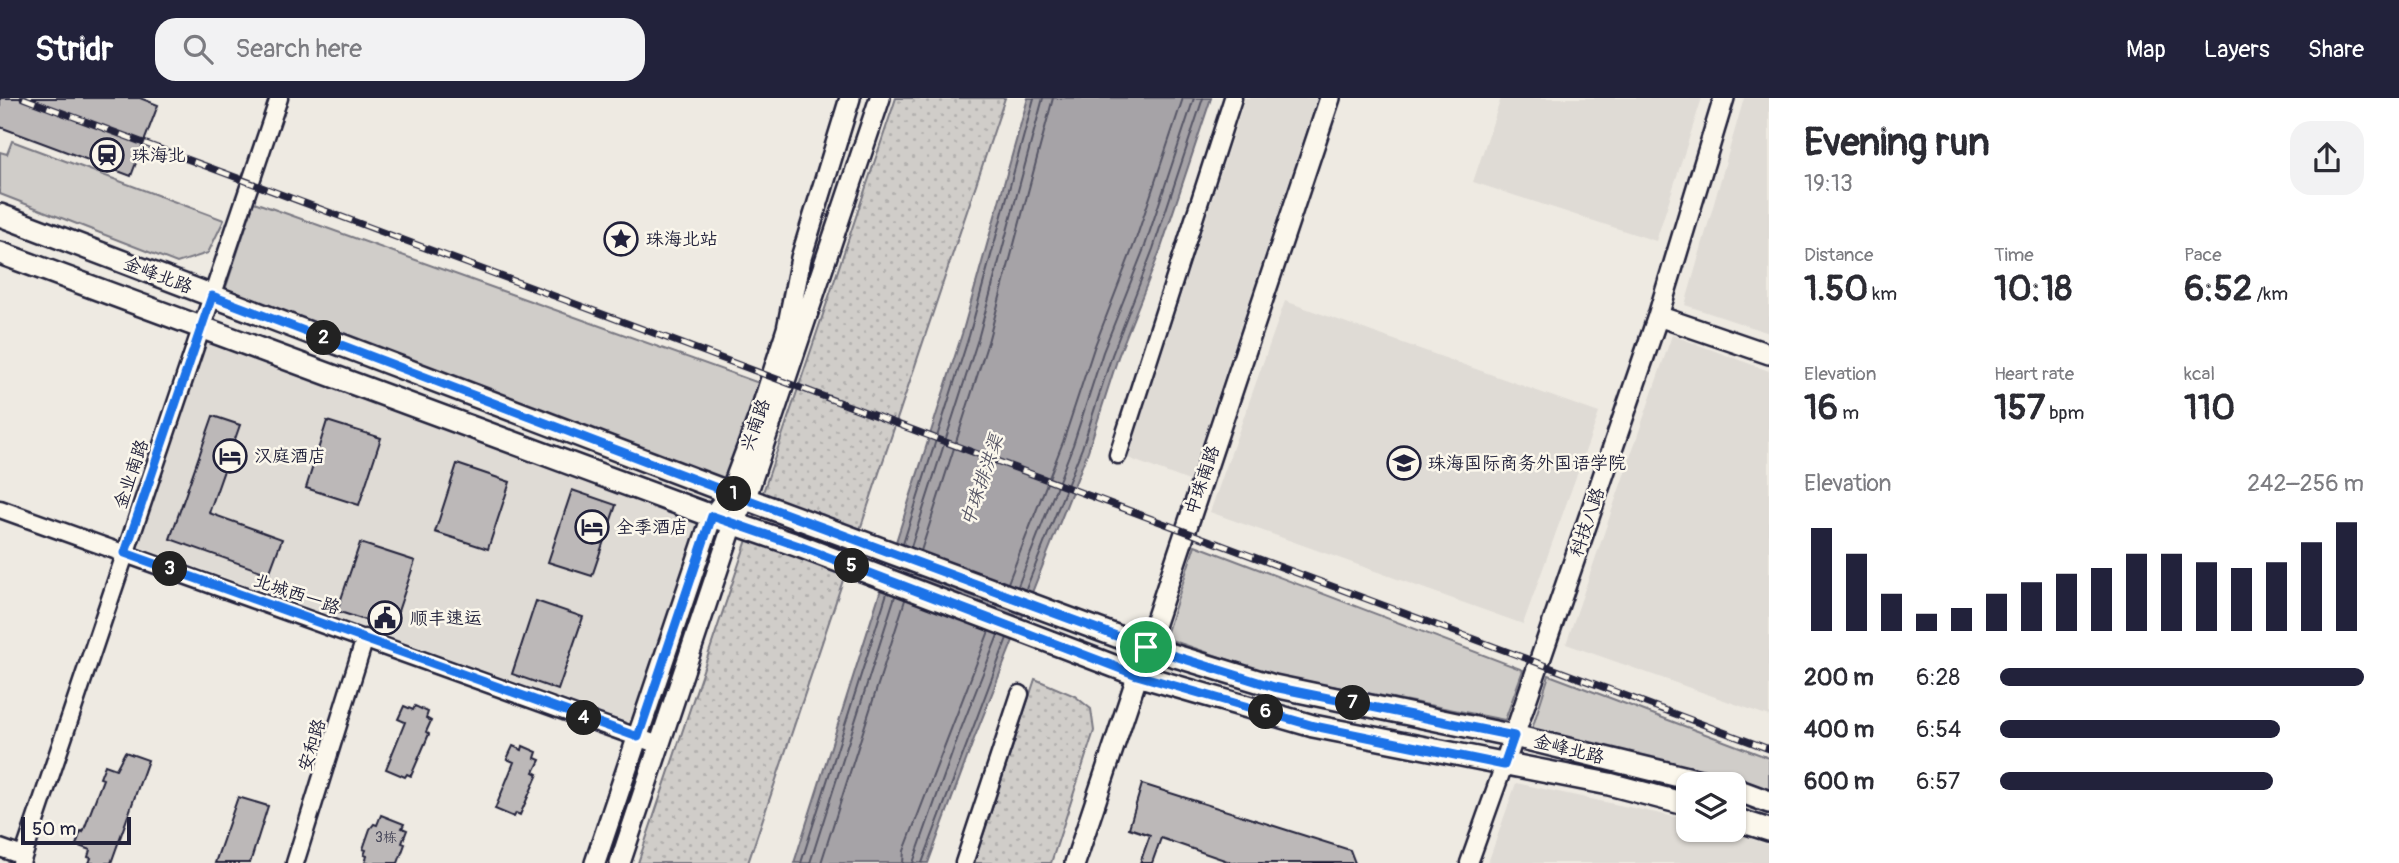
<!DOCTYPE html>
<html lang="en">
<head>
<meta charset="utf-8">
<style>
	body { margin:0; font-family:Pangolin,"LXGW WenKai TC",sans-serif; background:#f2f2f3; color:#2b2b33; height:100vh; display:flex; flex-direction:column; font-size:26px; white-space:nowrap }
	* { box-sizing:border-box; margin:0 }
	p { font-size:23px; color:#7c7c81 }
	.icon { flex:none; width:38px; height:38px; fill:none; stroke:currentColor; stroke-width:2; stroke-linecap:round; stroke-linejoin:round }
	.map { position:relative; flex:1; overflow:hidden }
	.drawer { display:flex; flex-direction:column; background:#fff; width:630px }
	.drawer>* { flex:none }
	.fabs { position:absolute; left:1676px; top:674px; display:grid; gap:14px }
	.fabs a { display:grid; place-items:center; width:70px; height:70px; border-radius:14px; background:#fff; box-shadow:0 2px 5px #0004; font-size:35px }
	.scale { position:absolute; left:21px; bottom:18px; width:110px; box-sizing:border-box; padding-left:7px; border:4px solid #22223b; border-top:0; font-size:19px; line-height:24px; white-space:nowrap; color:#22223b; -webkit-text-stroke:5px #fbf7ec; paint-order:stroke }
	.pin { position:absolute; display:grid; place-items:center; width:60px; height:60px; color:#fff; margin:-30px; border:4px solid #fff; border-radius:50%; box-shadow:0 2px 7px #0007 }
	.km { position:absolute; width:35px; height:35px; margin:-18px; border-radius:50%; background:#222; color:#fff; font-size:19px; line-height:35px; text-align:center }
	.round { display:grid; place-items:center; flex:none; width:74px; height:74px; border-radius:21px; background:#f2f2f3 }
	.summary { display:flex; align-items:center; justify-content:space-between; height:119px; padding:0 35px }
	h1 { font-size:38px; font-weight:700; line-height:52px }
	.figures { display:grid; grid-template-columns:repeat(3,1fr); gap:10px; height:119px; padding:7px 35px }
	.figures div { display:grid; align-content:center }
	.figures b { font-size:35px; font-weight:700 }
	.figures small { font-size:19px; font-weight:400 }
	.figures p { font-size:19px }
	.chart { height:196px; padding:14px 35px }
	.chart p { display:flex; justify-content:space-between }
	.chart svg { width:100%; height:126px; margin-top:7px; stroke:#22223b; stroke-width:6 }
	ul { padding:0 35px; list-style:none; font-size:23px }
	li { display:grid; grid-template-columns:112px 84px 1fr; align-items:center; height:52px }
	li i { height:18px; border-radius:9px; background:#22223b }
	header { display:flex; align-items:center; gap:42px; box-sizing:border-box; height:98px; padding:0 35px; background:#22223b; color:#fff }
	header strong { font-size:33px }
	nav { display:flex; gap:38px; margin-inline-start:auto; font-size:24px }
	.search { width:490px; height:63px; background:#f2f2f3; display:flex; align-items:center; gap:18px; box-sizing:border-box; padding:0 24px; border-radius:21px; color:#7c7c81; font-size:26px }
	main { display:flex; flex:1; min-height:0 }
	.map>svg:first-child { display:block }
</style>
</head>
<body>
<header>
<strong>Stridr</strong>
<div class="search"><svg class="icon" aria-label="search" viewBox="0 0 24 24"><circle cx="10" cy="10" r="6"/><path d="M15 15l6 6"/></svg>Search here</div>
<nav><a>Map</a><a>Layers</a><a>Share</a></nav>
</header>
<main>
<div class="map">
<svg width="1769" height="765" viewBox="0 0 1769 765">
	<defs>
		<pattern id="park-dots" width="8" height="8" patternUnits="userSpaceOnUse" patternTransform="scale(1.75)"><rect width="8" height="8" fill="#d0cdc9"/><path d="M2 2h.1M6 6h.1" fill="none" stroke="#b2b0ae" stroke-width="1.8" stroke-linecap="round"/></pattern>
	</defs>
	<rect width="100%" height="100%" fill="#eeeae2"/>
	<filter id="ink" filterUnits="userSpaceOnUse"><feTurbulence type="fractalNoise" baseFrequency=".0143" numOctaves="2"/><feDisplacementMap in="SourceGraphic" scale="14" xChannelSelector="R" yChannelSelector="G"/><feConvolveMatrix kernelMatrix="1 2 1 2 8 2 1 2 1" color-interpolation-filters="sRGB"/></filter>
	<g filter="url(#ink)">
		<!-- built -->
		<path fill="#dfdbd5" d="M 1245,0 L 1317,0 L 1189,383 L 1128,360 Z
			M 1501,0 L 1702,0 L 1656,143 L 1473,84 Z
			M 1744,0 L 1769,0 L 1769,235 L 1685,207 Z
			M 1285,203 L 1599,315 L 1523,526 L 1210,414 Z
			M 1672,237 L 1769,273 L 1769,618 L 1566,546 Z
			M 205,240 L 703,423 L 636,627 L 137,448 Z
			M 1516,685 L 1689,722 L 1689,732 L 1726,732 L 1769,747 L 1769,765 L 1488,765 Z"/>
		<!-- grass -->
		<path fill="#d0cdc9" stroke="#797882" stroke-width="2" d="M 12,43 L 224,122 L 208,155 L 177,165 L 0,96 L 0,54 L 7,56 Z
			M 254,104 L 762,286 L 725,384 L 225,192 Z
			M 1195,447 L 1523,572 L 1505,622 L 1270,576 L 1165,540 Z
			M 1549,577 L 1769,660 L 1769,692 L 1742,683 L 1532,631 Z"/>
		<!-- park -->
		<path fill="url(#park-dots)" stroke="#797882" stroke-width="2" d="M 896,0 L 1005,0 L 748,765 L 638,765 Z
			M 1035,581 L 1075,598 L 1091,611 L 1094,633 L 1051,765 L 974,765 Z"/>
		<!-- water -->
		<path fill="#a6a3a7" stroke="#716f7c" stroke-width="2" d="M 1028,0 L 1211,0 L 1160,153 L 1118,259 L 1088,353 L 974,641 L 928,765 L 794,765 L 962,236 Z"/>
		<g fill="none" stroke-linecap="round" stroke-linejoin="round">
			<!-- shore -->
			<path stroke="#575666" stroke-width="2" d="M 903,446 L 969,238 L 1034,0
				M 911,449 L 978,241 L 1043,0
				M 921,453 L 988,244 L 1053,0
				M 1008,485 L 1063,344 L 1094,250 L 1135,144 L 1183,0
				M 1018,488 L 1073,347 L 1103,254 L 1145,148 L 1194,0
				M 1026,491 L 1082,350 L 1112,257 L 1153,151 L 1203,0
				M 801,765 L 887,495
				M 810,765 L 895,498
				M 821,765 L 905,502
				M 903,765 L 904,753 L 989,533
				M 913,765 L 959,636 L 998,537
				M 922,765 L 1007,540"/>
		</g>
		<!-- building -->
		<path fill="#bcb8b8" stroke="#22223b" stroke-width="2" d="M 0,0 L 140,0 L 158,7 L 131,78 L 0,29 Z
			M 213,318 L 240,327 L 209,415 L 282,441 L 269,476 L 170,441 Z
			M 327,323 L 381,340 L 359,407 L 306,390 Z
			M 457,366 L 510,384 L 488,451 L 435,434 Z
			M 572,392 L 616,407 L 592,478 L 548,464 Z
			M 360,445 L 415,463 L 392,531 L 337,513 Z
			M 536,503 L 583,519 L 558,592 L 512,576 Z
			M 404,608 L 413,612 L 415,608 L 428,614 L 426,620 L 431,623 L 426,634 L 429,636 L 411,678 L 407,676 L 405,679 L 386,671 L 405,624 L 398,621 Z
			M 513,648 L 522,652 L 523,648 L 537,654 L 535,660 L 540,662 L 534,674 L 538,676 L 520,717 L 516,715 L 514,719 L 495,711 L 514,664 L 507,661 Z
			M 125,654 L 148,662 L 111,765 L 89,765 L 91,760 L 88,759 L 90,752 L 76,747 L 81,733 L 83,734 L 103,681 L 100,680 L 105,667 L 116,671 Z
			M 1142,686 L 1350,752 L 1355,765 L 1233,765 L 1161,740 L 1152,765 L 1140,765 L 1150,737 L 1129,730 Z
			M 238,699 L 268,708 L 250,765 L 215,765 Z
			M 381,717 L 404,726 L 402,730 L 407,732 L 402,745 L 405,746 L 398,765 L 365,765 L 367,758 L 364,757 L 366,752 L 363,751 L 370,731 L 374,726 L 377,727 Z"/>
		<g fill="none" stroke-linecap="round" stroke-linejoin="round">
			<defs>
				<path id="minor" d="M 1118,357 L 1233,0
					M 0,411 L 659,647
					M 0,750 L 23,758
					M 21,765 L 279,0
					M 295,765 L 365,540
					M 964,765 L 1020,596
					M 1469,765 L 1504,667"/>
				<path id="tertiary" d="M 1658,218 L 1769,256
					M 1504,667 L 1658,218 L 1724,0
					M 595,765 L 712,418 L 730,395 L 759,318 L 787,231 L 801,160 L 850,0
					M 620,765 L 733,426 L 746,399 L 880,0
					M 1075,765 L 1330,0"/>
				<path id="secondary" d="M 0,117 L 730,395 L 1146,549 L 1274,588 L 1514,638 L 1712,686
					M 0,155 L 712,418 L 799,448 L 1137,577 L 1313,628 L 1609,686 L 1689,707
					M 1734,691 L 1769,704
					M 1734,721 L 1769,732"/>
			</defs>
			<!-- minor casing -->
			<use href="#minor" stroke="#22223b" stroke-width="21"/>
			<!-- tertiary casing -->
			<use href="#tertiary" stroke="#22223b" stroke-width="24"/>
			<!-- secondary casing -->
			<use href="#secondary" stroke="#22223b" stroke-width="26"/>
			<!-- minor -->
			<use href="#minor" stroke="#fbf7ec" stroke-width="16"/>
			<!-- tertiary -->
			<use href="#tertiary" stroke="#fbf7ec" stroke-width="19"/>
			<!-- secondary -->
			<use href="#secondary" stroke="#fbf7ec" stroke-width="21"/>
			<defs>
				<path id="rail" d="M 23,0 L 1769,651"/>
			</defs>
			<!-- rail casing -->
			<use href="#rail" stroke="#22223b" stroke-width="7"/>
			<!-- rail -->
			<use href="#rail" stroke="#fbf7ec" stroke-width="4.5" stroke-dasharray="13" stroke-linecap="butt"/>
		</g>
	</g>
	<g fill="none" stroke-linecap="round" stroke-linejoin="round" filter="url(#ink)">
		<defs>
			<path id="route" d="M 212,198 L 730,395 L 1146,549 L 1274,589 L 1514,638 L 1504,667 L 1314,628 L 1137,577 L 799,448 L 712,418 L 638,639 L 125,455 Z"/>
		</defs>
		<!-- route casing -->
		<use href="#route" stroke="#fff" stroke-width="14"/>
		<!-- route -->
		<use href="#route" stroke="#1a73e8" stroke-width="9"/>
	</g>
	<!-- icons -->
	<defs>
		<symbol id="station-ring" viewBox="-11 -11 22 22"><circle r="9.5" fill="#fbf7ec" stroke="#22223b" stroke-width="1.5"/><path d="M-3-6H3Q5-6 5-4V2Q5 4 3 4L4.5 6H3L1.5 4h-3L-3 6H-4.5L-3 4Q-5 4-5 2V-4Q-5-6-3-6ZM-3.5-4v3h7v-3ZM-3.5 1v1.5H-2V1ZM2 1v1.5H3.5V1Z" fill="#22223b"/></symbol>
		<symbol id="sight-ring" viewBox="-11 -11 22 22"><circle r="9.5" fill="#fbf7ec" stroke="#22223b" stroke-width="1.5"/><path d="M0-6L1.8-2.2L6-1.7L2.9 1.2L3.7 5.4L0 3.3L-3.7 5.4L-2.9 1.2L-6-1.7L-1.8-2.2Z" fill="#22223b"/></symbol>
		<symbol id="hotel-ring" viewBox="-11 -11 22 22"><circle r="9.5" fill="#fbf7ec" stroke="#22223b" stroke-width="1.5"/><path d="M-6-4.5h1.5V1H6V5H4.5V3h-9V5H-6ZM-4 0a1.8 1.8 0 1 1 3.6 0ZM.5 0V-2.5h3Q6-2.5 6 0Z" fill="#22223b"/></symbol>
		<symbol id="school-ring" viewBox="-11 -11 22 22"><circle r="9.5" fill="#fbf7ec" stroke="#22223b" stroke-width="1.5"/><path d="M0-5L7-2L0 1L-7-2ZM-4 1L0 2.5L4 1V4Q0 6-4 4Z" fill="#22223b"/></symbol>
		<symbol id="civic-ring" viewBox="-11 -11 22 22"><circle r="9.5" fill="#fbf7ec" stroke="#22223b" stroke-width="1.5"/><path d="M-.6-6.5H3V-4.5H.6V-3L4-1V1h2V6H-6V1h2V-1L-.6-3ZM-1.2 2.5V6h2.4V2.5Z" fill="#22223b"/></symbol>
	</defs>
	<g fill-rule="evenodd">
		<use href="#station-ring" x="88" y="38" width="38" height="38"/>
		<use href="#sight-ring" x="602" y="122" width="38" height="38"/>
		<use href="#hotel-ring" x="211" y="339" width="38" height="38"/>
		<use href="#school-ring" x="1385" y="346" width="38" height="38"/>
		<use href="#hotel-ring" x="573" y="410" width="38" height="38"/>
		<use href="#civic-ring" x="366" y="501" width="38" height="38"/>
	</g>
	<g text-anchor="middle" stroke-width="5" stroke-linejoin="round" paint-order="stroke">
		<!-- number labels -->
		<g font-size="14" fill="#48485a">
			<text x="386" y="744">3栋</text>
		</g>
		<!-- poi labels -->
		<g font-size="18" fill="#22223b" stroke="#fbf7ec" text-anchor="start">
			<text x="132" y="63">珠海北</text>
			<text x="646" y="147">珠海北站</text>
			<text x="254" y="364">汉庭酒店</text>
			<text x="1428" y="371">珠海国际商务外国语学院</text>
			<text x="616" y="435">全季酒店</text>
			<text x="410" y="526">顺丰速运</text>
		</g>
		<!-- street labels -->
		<g font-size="18" fill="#22223b" stroke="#fbf7ec">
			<text transform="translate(158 177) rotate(21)" y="6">金峰北路</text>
			<text transform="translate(755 327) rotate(-70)" y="6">兴南路</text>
			<text transform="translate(131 376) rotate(-71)" y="6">金业南路</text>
			<text transform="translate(1202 382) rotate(-71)" y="6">中珠南路</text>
			<text transform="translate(1587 424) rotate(-71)" y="6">科技八路</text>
			<text transform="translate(297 496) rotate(19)" y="6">北城西一路</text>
			<text transform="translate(312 647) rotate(-73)" y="6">安和路</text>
			<text transform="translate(1569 651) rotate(14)" y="6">金峰北路</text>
		</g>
		<!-- water labels -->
		<g font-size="19" font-style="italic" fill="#575666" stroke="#fbf7ec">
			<text transform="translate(981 382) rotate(-71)" y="7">中珠排洪渠</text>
		</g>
	</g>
</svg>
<div class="fabs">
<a><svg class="icon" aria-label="layers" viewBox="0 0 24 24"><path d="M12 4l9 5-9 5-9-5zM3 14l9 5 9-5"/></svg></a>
</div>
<div class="scale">50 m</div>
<div class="pin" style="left:1146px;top:549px;background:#1e9e55"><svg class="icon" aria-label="arrive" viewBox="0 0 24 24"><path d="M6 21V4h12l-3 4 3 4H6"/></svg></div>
<b class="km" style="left:734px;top:396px">1</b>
<b class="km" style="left:324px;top:240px">2</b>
<b class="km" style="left:170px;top:471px">3</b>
<b class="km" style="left:584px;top:620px">4</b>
<b class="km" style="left:852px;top:468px">5</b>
<b class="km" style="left:1266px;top:614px">6</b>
<b class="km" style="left:1353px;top:605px">7</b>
</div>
<section class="drawer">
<div class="summary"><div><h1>Evening run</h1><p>19:13</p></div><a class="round"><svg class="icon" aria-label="share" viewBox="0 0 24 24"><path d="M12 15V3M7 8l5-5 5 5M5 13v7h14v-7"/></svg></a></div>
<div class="figures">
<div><p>Distance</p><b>1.50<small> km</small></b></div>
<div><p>Time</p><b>10:18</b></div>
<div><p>Pace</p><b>6:52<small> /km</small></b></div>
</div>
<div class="figures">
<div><p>Elevation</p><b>16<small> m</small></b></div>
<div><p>Heart rate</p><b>157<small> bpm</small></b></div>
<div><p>kcal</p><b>110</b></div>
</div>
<div class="chart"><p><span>Elevation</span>242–256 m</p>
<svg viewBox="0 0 160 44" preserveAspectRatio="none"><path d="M5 44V8M15 44V17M25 44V31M35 44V38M45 44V36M55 44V31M65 44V27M75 44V24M85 44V22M95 44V17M105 44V17M115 44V20M125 44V22M135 44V20M145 44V13M155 44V6"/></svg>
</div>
<ul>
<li><b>200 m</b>6:28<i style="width:100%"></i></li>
<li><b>400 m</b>6:54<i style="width:77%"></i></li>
<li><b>600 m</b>6:57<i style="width:75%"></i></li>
</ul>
</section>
</main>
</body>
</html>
